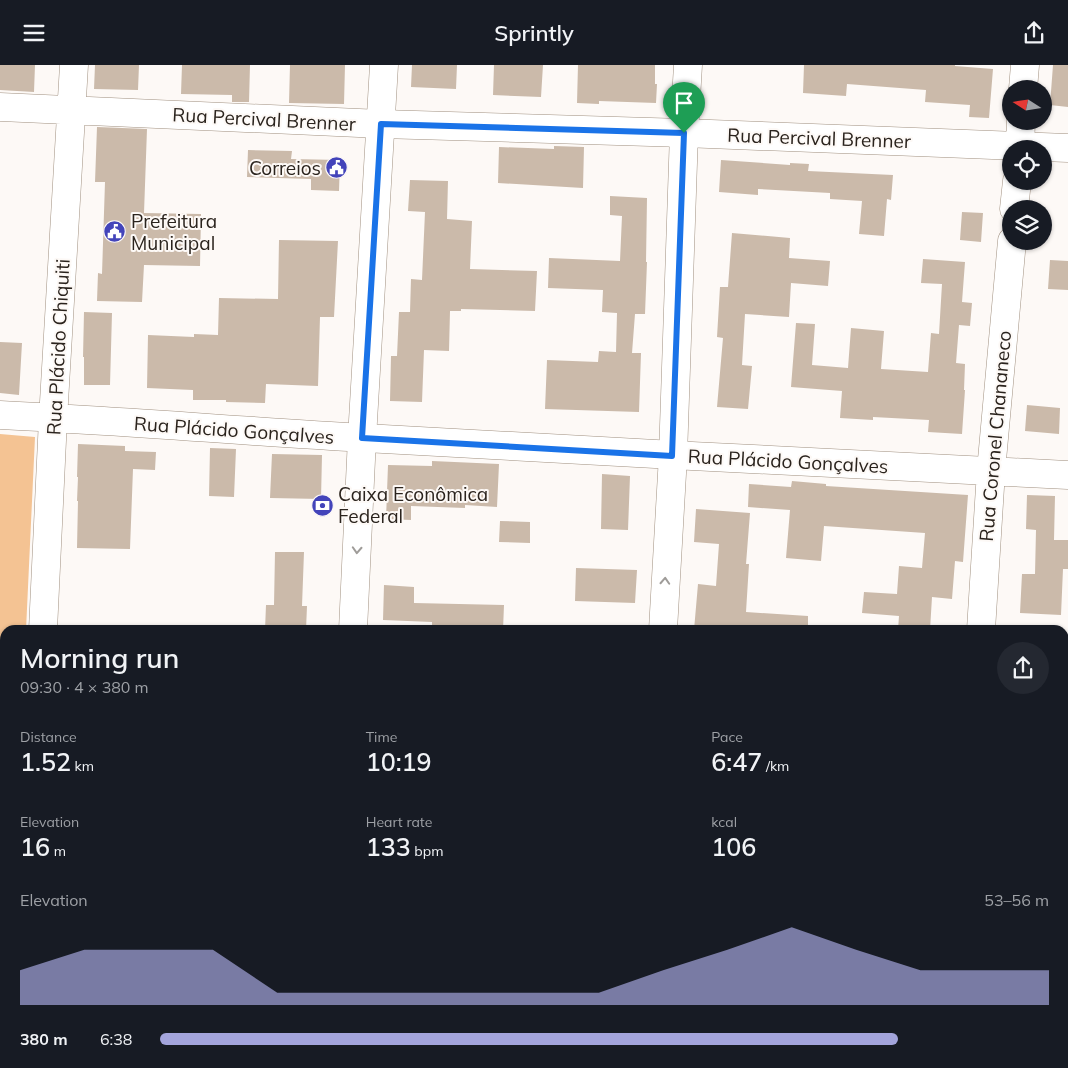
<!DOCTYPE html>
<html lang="en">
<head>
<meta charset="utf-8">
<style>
	body { margin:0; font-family:Mulish,sans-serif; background:#242831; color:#f1f3f6; height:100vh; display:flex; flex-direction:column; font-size:19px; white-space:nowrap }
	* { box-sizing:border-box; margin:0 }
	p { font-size:16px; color:#9ea1a6 }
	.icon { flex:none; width:28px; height:28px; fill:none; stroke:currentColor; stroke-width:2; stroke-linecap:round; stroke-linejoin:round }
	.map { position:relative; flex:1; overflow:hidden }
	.side { position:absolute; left:0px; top:560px; width:1069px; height:444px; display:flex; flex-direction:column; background:#171b24; border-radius:15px 15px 0 0; box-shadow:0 1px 4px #0004 }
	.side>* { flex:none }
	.needle { width:32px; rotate:282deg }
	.fabs { position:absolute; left:1002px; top:15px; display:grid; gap:10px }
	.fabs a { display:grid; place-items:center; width:50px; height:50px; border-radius:50%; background:#171b24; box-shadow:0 1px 4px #0004; font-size:25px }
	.pin { position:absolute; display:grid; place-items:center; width:42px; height:42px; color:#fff; margin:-51px -21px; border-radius:50% 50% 50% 0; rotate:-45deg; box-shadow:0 0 5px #0007 }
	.pin .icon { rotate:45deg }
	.round { display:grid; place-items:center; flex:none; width:52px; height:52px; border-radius:26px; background:#242831 }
	.summary { display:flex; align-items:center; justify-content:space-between; height:85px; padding:0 20px }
	h1 { font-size:28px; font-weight:600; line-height:38px }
	.stats { display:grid; grid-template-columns:repeat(3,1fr); gap:8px; height:85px; padding:5px 20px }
	.stats div { display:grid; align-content:center }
	.stats b { font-size:25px; font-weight:600 }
	.stats small { font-size:14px; font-weight:400 }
	.stats p { font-size:14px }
	.chart { height:140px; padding:10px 20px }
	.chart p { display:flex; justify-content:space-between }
	.chart svg { width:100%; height:90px; margin-top:5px; fill:#a3a4db; opacity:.7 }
	ul { padding:0 20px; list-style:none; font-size:16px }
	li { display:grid; grid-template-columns:80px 60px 1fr; align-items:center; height:38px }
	li i { height:12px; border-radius:6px; background:#a3a4db }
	header { display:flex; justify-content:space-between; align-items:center; height:65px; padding:0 20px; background:#171b24; font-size:22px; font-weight:600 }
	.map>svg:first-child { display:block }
</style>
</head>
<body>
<header><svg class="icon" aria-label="menu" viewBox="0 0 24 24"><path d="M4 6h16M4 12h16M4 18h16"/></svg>Sprintly<svg class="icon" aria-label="share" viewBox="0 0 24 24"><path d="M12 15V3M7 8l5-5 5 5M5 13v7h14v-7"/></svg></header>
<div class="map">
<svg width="1068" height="1003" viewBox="0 0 1068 1003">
	<rect width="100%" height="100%" fill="#fdf9f6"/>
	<!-- green -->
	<path fill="#f4c393" d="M 0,369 L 35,372 L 26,565 L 5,565 L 5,653 L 0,653 Z
		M 843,999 L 926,999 L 925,1003 L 904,1003 Z"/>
	<!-- building -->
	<path fill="#cbbaaa" d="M 0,0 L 35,0 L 34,27 L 0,25 Z
		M 95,0 L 139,0 L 138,25 L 94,24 Z
		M 182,0 L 250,0 L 249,37 L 232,37 L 232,30 L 181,29 Z
		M 290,0 L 345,0 L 344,39 L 289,38 Z
		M 412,0 L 457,0 L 456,24 L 411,22 Z
		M 494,0 L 543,0 L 541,32 L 493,30 Z
		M 578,0 L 655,0 L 655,19 L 657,19 L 656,38 L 599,36 L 599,39 L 577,38 Z
		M 804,0 L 955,0 L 955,1 L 993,4 L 989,53 L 969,52 L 970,40 L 925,37 L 926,25 L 847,19 L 846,31 L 803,28 Z
		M 1053,0 L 1068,0 L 1068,42 L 1050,40 Z
		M 97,62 L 147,64 L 144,148 L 201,149 L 200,201 L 144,200 L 142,237 L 97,236 L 98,208 L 102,209 L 105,117 L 95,117 Z
		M 554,81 L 584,82 L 583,123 L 498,118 L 499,82 L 554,84 Z
		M 248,85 L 292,86 L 291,94 L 340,95 L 339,126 L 311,125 L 311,114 L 247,112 Z
		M 721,95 L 790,100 L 790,98 L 809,99 L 808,106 L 893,110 L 891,135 L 887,134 L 884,171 L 859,169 L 862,136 L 830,134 L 830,128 L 758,124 L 758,130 L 719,127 Z
		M 410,115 L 448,116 L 447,154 L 472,156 L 470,204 L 537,206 L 535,246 L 461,244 L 461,246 L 450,246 L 449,286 L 424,285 L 422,337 L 390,336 L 391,291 L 397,291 L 399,247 L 410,247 L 411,214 L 422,215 L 425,147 L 408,146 Z
		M 610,131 L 647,133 L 646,197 L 647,197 L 645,249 L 635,249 L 632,288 L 641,288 L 639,347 L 545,344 L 547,295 L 598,297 L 599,286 L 616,287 L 617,248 L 602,247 L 603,225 L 548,223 L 549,193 L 620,196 L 622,151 L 610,150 Z
		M 962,147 L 983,148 L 981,177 L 960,175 Z
		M 732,168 L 790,173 L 789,193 L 830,196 L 828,221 L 791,218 L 789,252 L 745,249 L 742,300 L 752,301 L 748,344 L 717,342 L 723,273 L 717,272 L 720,222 L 728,222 Z
		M 279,175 L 338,176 L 334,252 L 320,252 L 318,321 L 266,319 L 265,338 L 226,337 L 226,335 L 193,335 L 193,325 L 147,323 L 148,270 L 194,272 L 194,269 L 218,270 L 219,233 L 278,234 Z
		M 923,194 L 965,197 L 962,237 L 972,238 L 970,261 L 959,260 L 956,298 L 965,299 L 964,325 L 965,325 L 962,369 L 928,367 L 929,355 L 873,352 L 873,355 L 840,353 L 842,326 L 791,322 L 796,258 L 815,259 L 812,300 L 848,303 L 851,263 L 884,266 L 881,304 L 928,307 L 931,268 L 939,269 L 942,219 L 921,218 Z
		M 1050,195 L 1068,196 L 1068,225 L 1048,224 Z
		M 84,247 L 112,248 L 110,320 L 84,320 L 84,292 L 83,292 Z
		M 0,277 L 22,278 L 19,330 L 0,328 Z
		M 1027,340 L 1060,343 L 1059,369 L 1025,366 Z
		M 78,379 L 125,381 L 125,386 L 156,387 L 155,405 L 133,404 L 130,484 L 77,483 L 78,436 L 77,436 L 78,412 L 77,412 Z
		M 210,383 L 236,384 L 234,432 L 209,431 Z
		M 272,389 L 322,390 L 321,434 L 270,433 Z
		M 432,396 L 499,399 L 497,442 L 465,440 L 465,443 L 411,441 L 411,455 L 386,454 L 388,400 L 432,401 Z
		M 602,409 L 630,411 L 628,465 L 601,464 Z
		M 792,416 L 826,419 L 826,421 L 968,430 L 963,497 L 955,496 L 952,534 L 932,532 L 930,565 L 898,565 L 899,551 L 862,548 L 864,527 L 897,529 L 899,501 L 922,503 L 925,468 L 824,461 L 821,496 L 786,493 L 790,445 L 748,442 L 749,419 L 791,422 Z
		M 1027,430 L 1055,431 L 1054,475 L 1068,475 L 1068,504 L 1063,504 L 1061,550 L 1020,548 L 1022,509 L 1035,509 L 1036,465 L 1026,464 Z
		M 696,444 L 750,448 L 746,499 L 749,499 L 746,547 L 808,551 L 808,565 L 694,565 L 698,519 L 716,521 L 719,479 L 694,477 Z
		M 500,456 L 530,457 L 530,478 L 499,477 Z
		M 275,487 L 304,487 L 302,541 L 307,541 L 306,565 L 265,565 L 266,540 L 274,540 Z
		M 576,503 L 637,505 L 635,538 L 575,536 Z
		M 384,520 L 414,522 L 414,538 L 504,540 L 503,565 L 432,563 L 432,557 L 383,555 Z"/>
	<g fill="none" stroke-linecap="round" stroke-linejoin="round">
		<defs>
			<path id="minor" d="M 1023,24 L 1025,0
				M 0,42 L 381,59 L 684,68 L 1068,83
				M 1020,84 L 1021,56
				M 1014,144 L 1017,116
				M 0,350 C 122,356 243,366 365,373 C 599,387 834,398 1068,410
				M 43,565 L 53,354 L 74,0
				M 981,565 L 991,406 L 1012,176
				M 0,670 L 5,670
				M 1064,723 L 1068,724
				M 0,980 L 5,980
				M 344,999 L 421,1003
				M 13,1003 L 14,999
				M 953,1003 L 953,999"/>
			<path id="major" d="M 353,565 L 362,373 L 384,0
				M 663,565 L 673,391 L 684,68 L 688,0
				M 329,1003 L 330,999
				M 635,1003 L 635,999"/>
		</defs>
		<!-- minor casing -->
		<use href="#minor" stroke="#a19181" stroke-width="29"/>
		<!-- major casing -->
		<use href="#major" stroke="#a19181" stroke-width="29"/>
		<!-- minor -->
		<use href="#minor" stroke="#fff" stroke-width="28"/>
		<!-- major -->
		<use href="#major" stroke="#fff" stroke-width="28"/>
	</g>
	<!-- one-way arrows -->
	<defs><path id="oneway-chevron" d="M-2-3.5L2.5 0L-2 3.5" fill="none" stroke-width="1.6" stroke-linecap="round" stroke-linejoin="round" transform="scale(1.25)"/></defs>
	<g stroke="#9f9c99">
		<use href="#oneway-chevron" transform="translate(357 485) rotate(93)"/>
		<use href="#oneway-chevron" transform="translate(665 516) rotate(-87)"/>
	</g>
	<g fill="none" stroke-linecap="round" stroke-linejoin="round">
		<defs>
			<path id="route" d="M 381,59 L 684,68 L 672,391 L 362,373 Z"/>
		</defs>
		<!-- route casing -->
		<use href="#route" stroke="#fff" stroke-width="10"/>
		<!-- route -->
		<use href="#route" stroke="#1a73e8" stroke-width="6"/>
	</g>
	<!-- icons -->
	<defs>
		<symbol id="civic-disc" viewBox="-11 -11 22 22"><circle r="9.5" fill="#4344ba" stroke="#fdf9f6"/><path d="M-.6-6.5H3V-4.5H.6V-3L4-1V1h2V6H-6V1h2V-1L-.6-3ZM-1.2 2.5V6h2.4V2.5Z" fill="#fff"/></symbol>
		<symbol id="bank-disc" viewBox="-11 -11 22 22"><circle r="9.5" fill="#4344ba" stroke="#fdf9f6"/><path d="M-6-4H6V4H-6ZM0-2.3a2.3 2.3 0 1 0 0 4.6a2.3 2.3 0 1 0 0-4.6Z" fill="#fff"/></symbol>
	</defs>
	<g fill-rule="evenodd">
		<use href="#civic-disc" x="324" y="90" width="25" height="25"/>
		<use href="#civic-disc" x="102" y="154" width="25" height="25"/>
		<use href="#bank-disc" x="310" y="428" width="25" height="25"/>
	</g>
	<g text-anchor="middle" stroke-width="4" stroke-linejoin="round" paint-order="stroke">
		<!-- street labels -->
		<g font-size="19" fill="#2a231d" stroke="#fdf9f6">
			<text transform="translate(264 54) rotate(3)" y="7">Rua Percival Brenner</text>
			<text transform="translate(819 73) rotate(2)" y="7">Rua Percival Brenner</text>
			<text transform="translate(58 282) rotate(-87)" y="7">Rua Plácido Chiquiti</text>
			<text transform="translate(234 365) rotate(4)" y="7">Rua Plácido Gonçalves</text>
			<text transform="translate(995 371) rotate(-85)" y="7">Rua Coronel Chananeco</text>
			<text transform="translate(788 396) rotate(3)" y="7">Rua Plácido Gonçalves</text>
		</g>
		<!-- poi labels -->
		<g font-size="19" fill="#2a231d" stroke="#fdf9f6" text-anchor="start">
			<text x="321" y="110" text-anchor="end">Correios</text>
			<text x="131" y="163">Prefeitura<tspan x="131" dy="22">Municipal</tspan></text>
			<text x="338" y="436">Caixa Econômica<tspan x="338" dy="22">Federal</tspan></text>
		</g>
	</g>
</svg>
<div class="fabs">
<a><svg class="needle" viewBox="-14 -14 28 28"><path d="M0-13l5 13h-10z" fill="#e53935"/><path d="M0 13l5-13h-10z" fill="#9ea1a6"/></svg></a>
<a><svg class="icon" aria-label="locate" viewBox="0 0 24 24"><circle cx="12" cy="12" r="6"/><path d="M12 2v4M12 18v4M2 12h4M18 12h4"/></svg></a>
<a><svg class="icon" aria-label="layers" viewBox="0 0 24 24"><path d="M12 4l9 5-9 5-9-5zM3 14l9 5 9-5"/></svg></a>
</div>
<div class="pin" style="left:684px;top:68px;background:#1e9e55"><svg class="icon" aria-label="arrive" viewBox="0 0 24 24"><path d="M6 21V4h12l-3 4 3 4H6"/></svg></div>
<section class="side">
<div class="summary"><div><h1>Morning run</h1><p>09:30 · 4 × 380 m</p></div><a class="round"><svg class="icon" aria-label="share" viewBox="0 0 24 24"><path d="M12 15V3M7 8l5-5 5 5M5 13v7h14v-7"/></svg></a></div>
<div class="stats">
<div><p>Distance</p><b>1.52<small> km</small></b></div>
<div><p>Time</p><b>10:19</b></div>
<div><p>Pace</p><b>6:47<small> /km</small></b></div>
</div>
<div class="stats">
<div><p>Elevation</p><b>16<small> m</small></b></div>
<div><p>Heart rate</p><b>133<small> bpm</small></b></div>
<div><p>kcal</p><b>106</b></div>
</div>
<div class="chart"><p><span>Elevation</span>53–56 m</p>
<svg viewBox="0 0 160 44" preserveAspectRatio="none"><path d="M0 44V27L10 17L20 17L30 17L40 38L50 38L60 38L70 38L80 38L90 38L100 27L110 17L120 6L130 17L140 27L150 27L160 27V44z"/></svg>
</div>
<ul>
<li><b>380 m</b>6:38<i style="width:83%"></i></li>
</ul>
</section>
</div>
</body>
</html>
